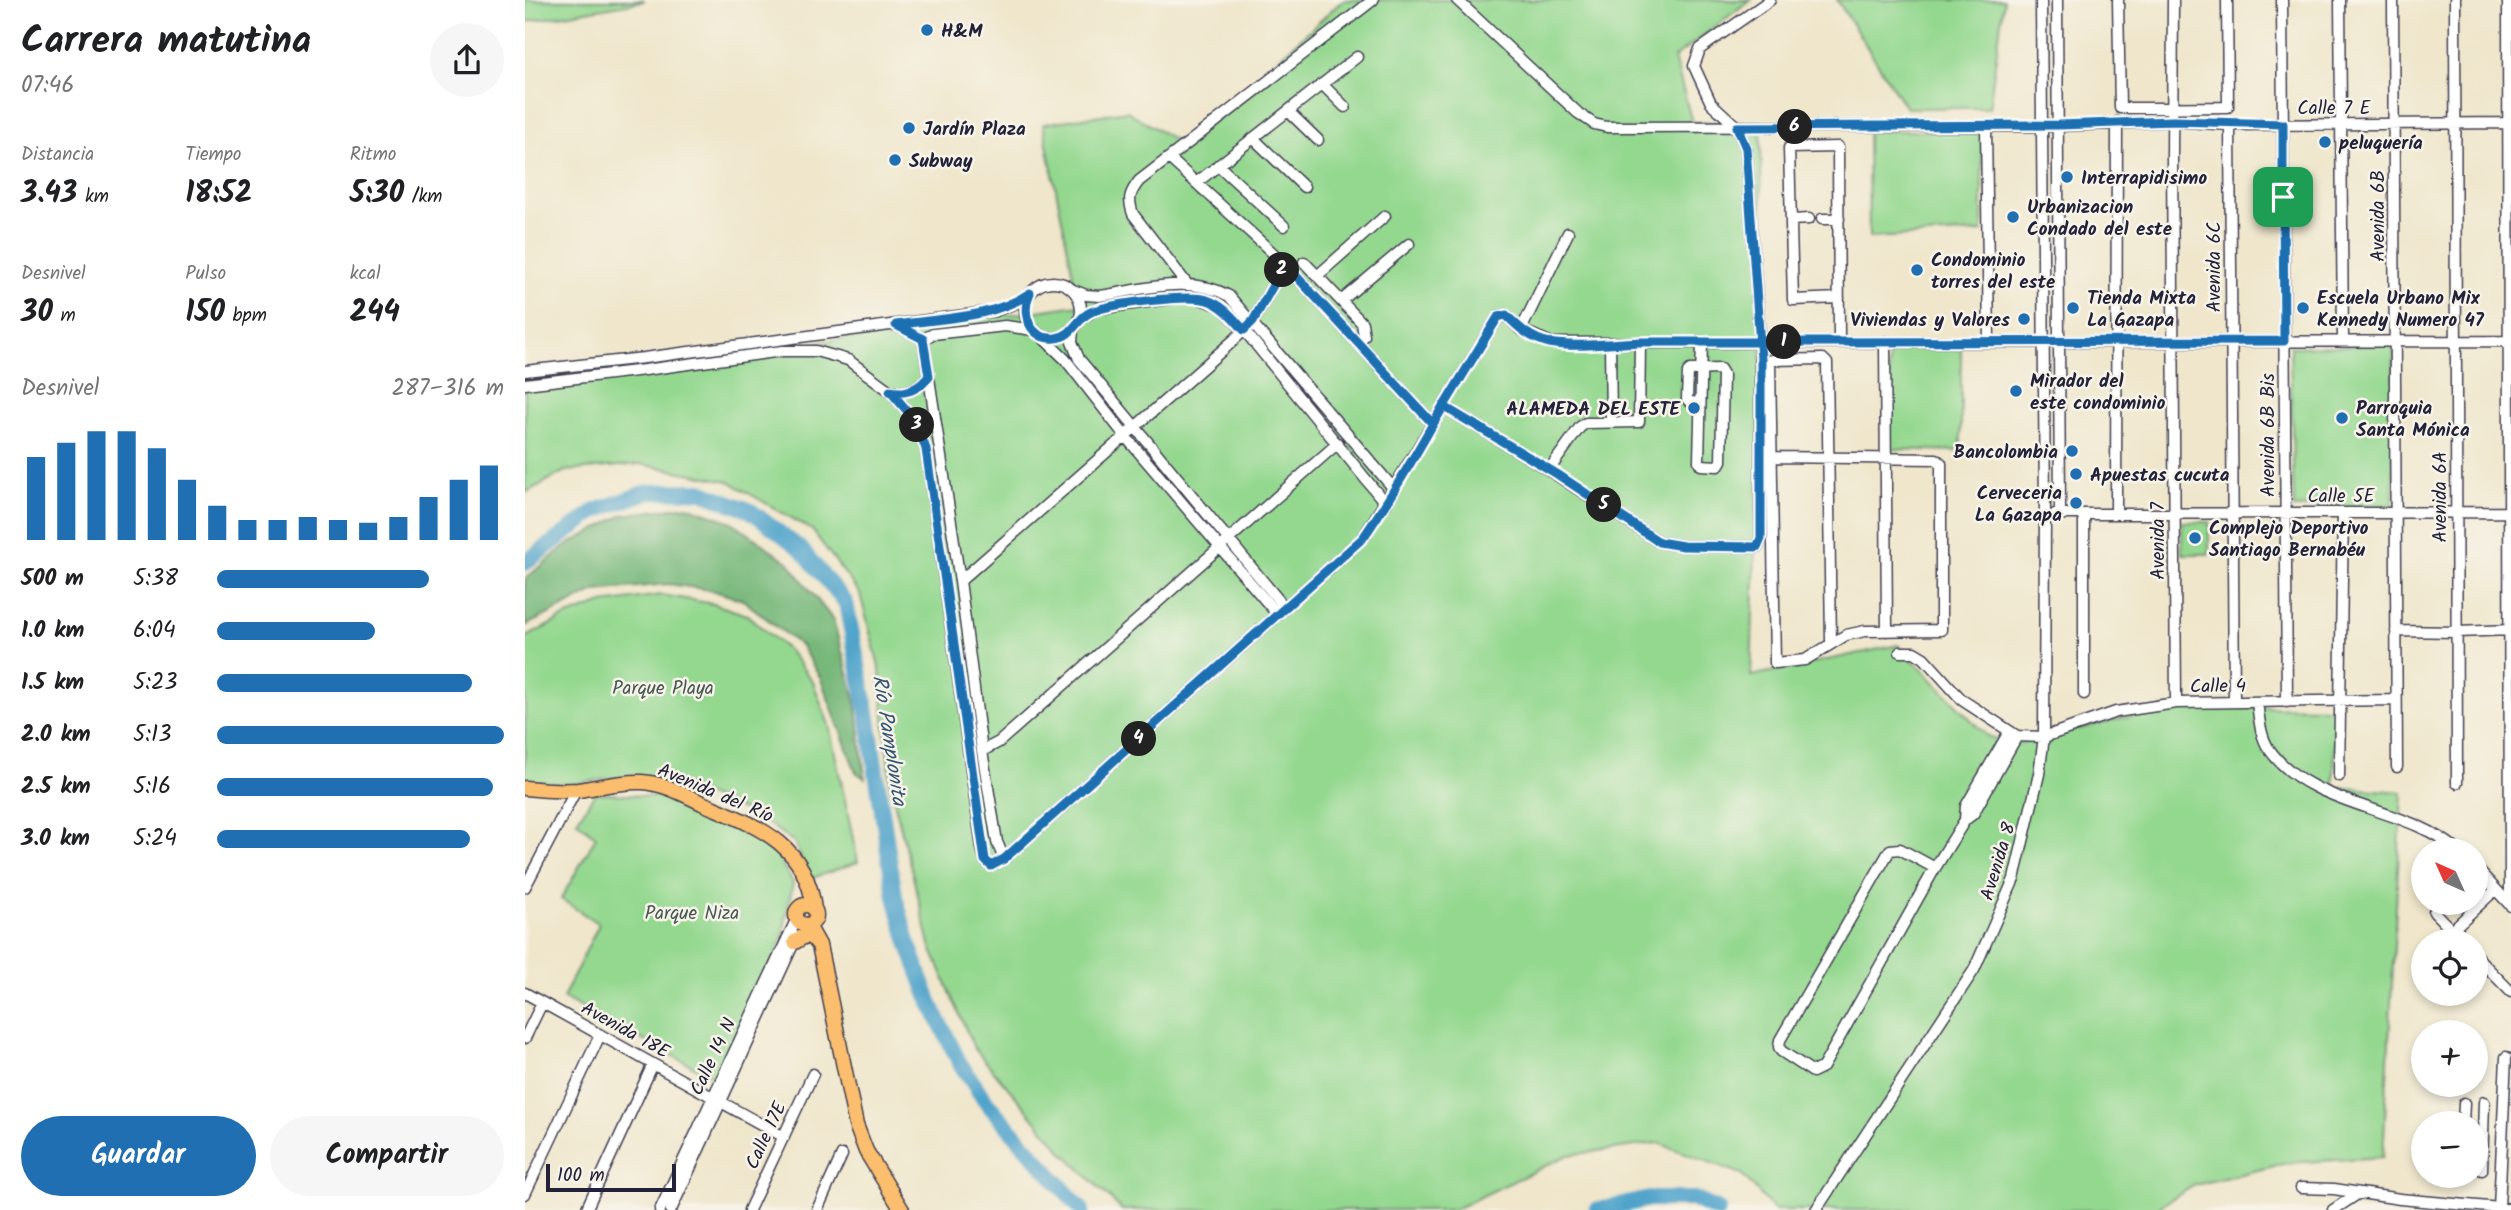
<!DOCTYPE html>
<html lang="es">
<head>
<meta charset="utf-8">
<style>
	body { margin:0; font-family:Kalam,sans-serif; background:#f6f6f6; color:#202124; height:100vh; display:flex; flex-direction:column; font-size:26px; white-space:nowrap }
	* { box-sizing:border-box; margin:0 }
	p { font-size:23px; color:#757577 }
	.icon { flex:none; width:38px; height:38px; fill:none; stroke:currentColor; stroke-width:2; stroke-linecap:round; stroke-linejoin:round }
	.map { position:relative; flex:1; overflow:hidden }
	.details { display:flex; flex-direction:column; background:#fff; width:525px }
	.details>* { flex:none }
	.needle { width:46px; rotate:315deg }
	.tools { position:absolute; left:1886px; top:838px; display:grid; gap:14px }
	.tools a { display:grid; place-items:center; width:77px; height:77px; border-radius:50%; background:#fff; box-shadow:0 4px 10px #0003; font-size:35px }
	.scale { position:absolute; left:21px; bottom:18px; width:130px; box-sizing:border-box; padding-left:7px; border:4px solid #22223b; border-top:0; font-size:19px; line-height:24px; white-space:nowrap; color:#22223b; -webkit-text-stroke:5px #f7f3e8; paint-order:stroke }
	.pin { position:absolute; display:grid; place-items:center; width:60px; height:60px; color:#fff; margin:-30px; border-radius:14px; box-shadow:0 4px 10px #0006 }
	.km { position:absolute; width:35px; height:35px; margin:-18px; border-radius:50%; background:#222; color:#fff; font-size:19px; line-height:35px; text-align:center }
	.round { display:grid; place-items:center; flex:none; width:74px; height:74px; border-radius:37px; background:#f6f6f6 }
	.overview { display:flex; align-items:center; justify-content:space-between; height:119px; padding:0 21px }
	h1 { font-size:38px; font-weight:700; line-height:52px }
	.figures { display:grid; grid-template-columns:repeat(3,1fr); gap:10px; height:119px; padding:7px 21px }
	.figures div { display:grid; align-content:center }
	.figures b { font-size:30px; font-weight:700 }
	.figures small { font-size:19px; font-weight:400 }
	.figures p { font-size:19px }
	.chart { height:196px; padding:14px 21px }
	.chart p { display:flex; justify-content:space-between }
	.chart svg { width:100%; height:126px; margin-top:7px; stroke:#1f6fb2; stroke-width:6 }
	.primary-button { display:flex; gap:14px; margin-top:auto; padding:14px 21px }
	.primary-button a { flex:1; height:80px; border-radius:42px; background:#1f6fb2; color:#fff; font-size:28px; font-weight:700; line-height:80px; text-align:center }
	.primary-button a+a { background:#f6f6f6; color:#202124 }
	ul { padding:0 21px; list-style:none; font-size:23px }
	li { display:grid; grid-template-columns:112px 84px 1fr; align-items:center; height:52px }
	li i { height:18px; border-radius:9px; background:#1f6fb2 }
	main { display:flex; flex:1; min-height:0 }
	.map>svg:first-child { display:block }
</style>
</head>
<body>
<main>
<section class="details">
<div class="overview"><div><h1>Carrera matutina</h1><p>07:46</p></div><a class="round"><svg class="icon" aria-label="share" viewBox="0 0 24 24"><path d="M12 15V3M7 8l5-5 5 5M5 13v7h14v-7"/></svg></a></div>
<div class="figures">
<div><p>Distancia</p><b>3.43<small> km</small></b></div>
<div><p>Tiempo</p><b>18:52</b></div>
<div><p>Ritmo</p><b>5:30<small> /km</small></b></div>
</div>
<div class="figures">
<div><p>Desnivel</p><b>30<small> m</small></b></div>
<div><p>Pulso</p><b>150<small> bpm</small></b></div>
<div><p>kcal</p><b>244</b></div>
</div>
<div class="chart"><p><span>Desnivel</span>287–316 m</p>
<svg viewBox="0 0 160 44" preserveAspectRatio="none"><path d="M5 44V15M15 44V10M25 44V6M35 44V6M45 44V12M55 44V23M65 44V32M75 44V37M85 44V37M95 44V36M105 44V37M115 44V38M125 44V36M135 44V29M145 44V23M155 44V18"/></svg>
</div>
<ul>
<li><b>500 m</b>5:38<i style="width:74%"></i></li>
<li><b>1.0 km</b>6:04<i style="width:55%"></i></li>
<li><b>1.5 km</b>5:23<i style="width:89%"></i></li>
<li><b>2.0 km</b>5:13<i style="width:100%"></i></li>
<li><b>2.5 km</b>5:16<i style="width:96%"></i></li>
<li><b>3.0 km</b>5:24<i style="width:88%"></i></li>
</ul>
<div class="primary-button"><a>Guardar</a><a>Compartir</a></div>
</section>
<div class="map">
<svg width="1986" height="1210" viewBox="0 0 1986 1210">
	<rect width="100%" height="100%" fill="#f7f3e8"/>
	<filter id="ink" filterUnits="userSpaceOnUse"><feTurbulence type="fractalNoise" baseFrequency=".0143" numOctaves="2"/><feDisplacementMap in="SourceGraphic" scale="14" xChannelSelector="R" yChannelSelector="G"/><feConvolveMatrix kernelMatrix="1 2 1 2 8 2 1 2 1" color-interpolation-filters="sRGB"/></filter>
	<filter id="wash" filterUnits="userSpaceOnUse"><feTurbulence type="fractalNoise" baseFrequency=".00686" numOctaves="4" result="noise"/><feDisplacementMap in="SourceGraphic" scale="28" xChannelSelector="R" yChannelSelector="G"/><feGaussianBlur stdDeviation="1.57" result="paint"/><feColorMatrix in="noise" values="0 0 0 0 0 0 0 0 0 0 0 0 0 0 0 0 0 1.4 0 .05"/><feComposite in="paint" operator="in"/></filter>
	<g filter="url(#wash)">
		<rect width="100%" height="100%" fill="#efe6cb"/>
		<!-- green -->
		<path fill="#94d890" stroke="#5b7d66" stroke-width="2" d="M 0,0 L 119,0 L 119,1 L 0,22 Z
			M 818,0 L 1225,0 L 1149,58 L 1167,122 L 1236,122 L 1237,330 L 1226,676 L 1373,645 L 1462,736 L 1491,744 L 1649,706 L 1810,708 L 1809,787 L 1877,792 L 1858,1157 L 1762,1163 L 1670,1185 L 1628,1210 L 1249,1210 L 1217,1174 L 1133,1143 L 1043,1155 L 928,1210 L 597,1210 L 538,1152 L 449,1048 L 406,948 L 365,785 L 355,670 L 335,594 L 287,530 L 203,481 L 116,464 L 40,471 L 0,493 L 0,385 L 554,305 L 518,124 L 602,111 L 658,145 Z
			M 1312,0 L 1479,0 L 1464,108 L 1381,108 Z
			M 1343,131 L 1457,131 L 1457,232 L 1344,238 Z
			M 1869,345 L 1868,505 L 1769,508 L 1765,347 Z
			M 1364,347 L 1436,348 L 1436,451 L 1364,449 Z
			M 1657,522 L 1684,522 L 1684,554 L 1657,554 Z
			M 137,595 L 189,604 L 222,615 L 263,650 L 288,682 L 304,725 L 333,862 L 285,879 L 269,842 L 232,816 L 141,778 L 86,778 L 46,784 L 0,780 L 0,638 L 37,618 L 78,603 Z
			M 70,793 L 136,797 L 245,844 L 268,883 L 257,938 L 251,954 L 190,1078 L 38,998 L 74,924 L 36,899 L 71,837 L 52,821 Z"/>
		<!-- forest -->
		<path fill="#77b87a" stroke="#4c6d5a" stroke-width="2" d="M 162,506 L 207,522 L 263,562 L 308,620 L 331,702 L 340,778 L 331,772 L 295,677 L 276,646 L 218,600 L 186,590 L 143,584 L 70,591 L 0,626 L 0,579 L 40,546 L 98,515 Z"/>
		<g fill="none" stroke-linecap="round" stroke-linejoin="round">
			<!-- river -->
			<path stroke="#50a3cb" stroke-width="16" d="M 0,563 L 70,511 L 122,492 L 175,491 L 226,511 L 276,549 L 321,603 L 342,712 L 370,897 L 384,946 L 406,1004 L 434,1062 L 461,1102 L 557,1210
				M 1072,1210 L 1125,1199 L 1169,1199 L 1193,1210"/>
		</g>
	</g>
	<g filter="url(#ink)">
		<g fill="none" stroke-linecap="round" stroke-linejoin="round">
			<defs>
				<path id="minor" d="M 932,0 L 1053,113 L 1069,124 L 1082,127 L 1534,126 L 1649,121 L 1705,125 L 1986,123
					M 1532,0 L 1535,514
					M 1593,0 L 1595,108 L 1703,107 L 1702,0
					M 1648,0 L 1647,157 L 1651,703
					M 1757,0 L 1762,702
					M 1815,0 L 1818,341
					M 1868,0 L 1872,767
					M 1930,0 L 1932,783
					M 1983,0 L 1985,905
					M 797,84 L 820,107
					M 763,111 L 793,140
					M 1705,125 L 1709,702
					M 1461,126 L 1464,342
					M 728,138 L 779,187
					M 644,158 L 760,264 L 908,424
					M 693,165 L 759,226
					M 671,183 L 832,57
					M 1297,219 L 1314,219
					M 1266,220 L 1284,219
					M 779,262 L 837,323 L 839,336 L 833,343
					M 792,276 L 860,216
					M500 310a28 28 0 1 1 56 0a28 28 0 1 1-56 0Z
					M 662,284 L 608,214 C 603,199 604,194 614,181 L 848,0
					M 548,290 L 561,295 L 574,296 C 617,290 664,274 704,296 L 869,489
					M 1314,298 L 1268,300 L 1264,148 L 1313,147 L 1314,342
					M 816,301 L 884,244
					M 555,319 L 572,309 L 651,298 L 670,297 L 696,306 L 719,330 L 861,504
					M 371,325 L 398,339 L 435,581 L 457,751 L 472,842 L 479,859
					M 548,330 L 547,342 L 554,359 L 760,608
					M 996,330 L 1043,233
					M 515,335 L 540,359 L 600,436 L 752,614
					M 398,339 L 408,334 L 480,326 L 509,330
					M 1115,342 L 1114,422 L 1061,423 L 1055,427 L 1024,470 L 1134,542 L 1158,546 L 1232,547 L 1236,538 L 1235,342 L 1221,148 L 1212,127 L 1186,103 L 1169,66 L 1175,49 L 1245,0
					M 1360,342 L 1362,631
					M 1085,343 L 1086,422
					M 0,371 L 119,358 L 470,311 L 491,303 L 505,293
					M 0,384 L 120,370 L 257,351 L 291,351 L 323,360 L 365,391 L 391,421 L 401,449 L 457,848 L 460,860 L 466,866 L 479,859 L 838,538 L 973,317 L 981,315 L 996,330 L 1027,343 L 1986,341
					M 365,391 C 382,395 394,389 404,376
					M 1175,403 L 1165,402 L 1162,399 L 1163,372 L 1165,370 L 1195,369 L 1198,374 L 1196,461 L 1193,466 L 1176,465 L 1174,461 L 1177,342
					M 918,406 L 1024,470
					M 1246,457 L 1411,459 L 1416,463 L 1416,630 L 1340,631 L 1321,635 L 1280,660 L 1250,663 L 1245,363 L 1246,360 L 1298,359 L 1302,363 L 1306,643
					M 1530,514 L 1986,512
					M 1591,514 L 1592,122
					M 435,581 L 709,340 L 728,321 L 760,264
					M 1871,631 L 1932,632 L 1986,630
					M 1375,652 L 1389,652 L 1399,658 L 1437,700 L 1492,736 L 1519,737 L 1591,712 L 1651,703 L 1871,700
					M 1559,694 L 1559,514
					M 1732,702 C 1734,717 1735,736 1744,749 C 1786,809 1882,805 1932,850
					M 457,751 L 474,742 L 813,443
					M 1814,776 L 1818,513
					M 1440,820 L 1441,806 L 1484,732
					M 1410,868 L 1375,849 L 1365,850 L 1255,1040 L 1254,1047 L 1256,1051 L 1288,1072 L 1298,1067 L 1410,868 L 1440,820 L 1448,814 L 1492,736
					M 1951,868 L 1986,906
					M 0,887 L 51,790
					M 1909,912 L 1938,942
					M 1927,930 L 1970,890
					M 1951,956 L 1986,992
					M 0,993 L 259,1137
					M 0,1038 L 17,1003
					M 1938,1124 L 1939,1103
					M 1957,1170 L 1959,1102
					M 1776,1188 L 1809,1189 L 1875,1199 L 1986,1209
					M 0,1194 L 75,1035
					M 1974,1208 L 1981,1057
					M 61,1210 L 128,1064
					M 135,1210 L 272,918
					M 146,1210 L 272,936
					M 224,1210 L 288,1074
					M 292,1210 L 317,1155
					M 1291,1210 L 1449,970 L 1489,879 L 1514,774 L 1519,737 L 1520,514 L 1516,0
					M 1808,1210 L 1834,1193"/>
				<path id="major" d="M 0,788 C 17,790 36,791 53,790 C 75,787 95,781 117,782 C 138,783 158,794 177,803 C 231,826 281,842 289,909
					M271 915a10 10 0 1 1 20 0a10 10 0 1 1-20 0Z
					M 278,924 L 285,929 L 294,945 L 331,1125 L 341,1151 L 377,1210
					M 270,942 L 280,936 L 287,937 L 293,944"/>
			</defs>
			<!-- minor casing -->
			<use href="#minor" stroke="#413f51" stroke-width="13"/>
			<!-- major casing -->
			<use href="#major" stroke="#413f51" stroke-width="17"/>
			<!-- minor -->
			<use href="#minor" stroke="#fff" stroke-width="10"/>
			<!-- major -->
			<use href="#major" stroke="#fbbd6e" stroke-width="14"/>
		</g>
	</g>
	<g fill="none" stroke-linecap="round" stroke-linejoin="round" filter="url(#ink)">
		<defs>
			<path id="route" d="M 1758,197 L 1759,341 L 1303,342 C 1240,342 1178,342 1115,342 C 1091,343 1047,348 1025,343 C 1006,339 994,328 981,315 L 973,317 L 908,424 L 760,264 L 728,321 L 719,330 C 708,318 698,305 682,300 C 665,294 580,304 564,313 C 551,320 548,336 531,338 C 505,341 495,313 505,293 C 467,319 415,318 371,325 L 398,339 L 404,376 C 394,389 382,395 365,391 L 391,421 L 401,449 L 460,860 L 466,866 L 479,859 L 838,538 C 867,496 893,451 918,406 L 1032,474 L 1134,542 L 1158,546 L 1232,547 L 1236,538 L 1236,359 L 1221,148 L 1212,127 L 1534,125 L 1648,121 L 1758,124 L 1758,197"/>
		</defs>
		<!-- route casing -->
		<use href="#route" stroke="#fff" stroke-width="14"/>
		<!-- route -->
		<use href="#route" stroke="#1f6fb2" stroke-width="9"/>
	</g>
	<!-- markers -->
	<g fill="#1f6fb2" stroke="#f7f3e8" stroke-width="2.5">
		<circle cx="402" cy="30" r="7"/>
		<circle cx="384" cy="128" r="7"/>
		<circle cx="1800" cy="142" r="7"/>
		<circle cx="370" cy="160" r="7"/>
		<circle cx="1542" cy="177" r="7"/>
		<circle cx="1488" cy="217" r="7"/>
		<circle cx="1392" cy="270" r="7"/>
		<circle cx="1548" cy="308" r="7"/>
		<circle cx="1778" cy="308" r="7"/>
		<circle cx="1499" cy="319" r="7"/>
		<circle cx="1491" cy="391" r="7"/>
		<circle cx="1169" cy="408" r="7"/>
		<circle cx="1817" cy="418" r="7"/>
		<circle cx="1547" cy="451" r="7"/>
		<circle cx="1551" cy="474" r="7"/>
		<circle cx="1551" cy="503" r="7"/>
		<circle cx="1670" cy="538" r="7"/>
	</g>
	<g text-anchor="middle" stroke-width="5" stroke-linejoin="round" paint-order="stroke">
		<!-- poi labels -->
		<g font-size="19" font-weight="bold" fill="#22223b" stroke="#f7f3e8" text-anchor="start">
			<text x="416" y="37">H&amp;M</text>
			<text x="398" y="135">Jardín Plaza</text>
			<text x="1814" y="149">peluquería</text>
			<text x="384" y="167">Subway</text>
			<text x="1556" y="184">Interrapidisimo</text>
			<text x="1502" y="213">Urbanizacion<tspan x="1502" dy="22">Condado del este</tspan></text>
			<text x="1406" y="266">Condominio<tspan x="1406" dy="22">torres del este</tspan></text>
			<text x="1562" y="304">Tienda Mixta<tspan x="1562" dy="22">La Gazapa</tspan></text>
			<text x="1792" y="304">Escuela Urbano Mix<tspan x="1792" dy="22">Kennedy Numero 47</tspan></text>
			<text x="1485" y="326" text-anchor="end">Viviendas y Valores</text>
			<text x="1505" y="387">Mirador del<tspan x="1505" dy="22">este condominio</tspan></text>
			<text x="1831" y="414">Parroquia<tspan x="1831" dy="22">Santa Mónica</tspan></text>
			<text x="1155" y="415" text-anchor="end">ALAMEDA DEL ESTE</text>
			<text x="1533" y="458" text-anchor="end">Bancolombia</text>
			<text x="1565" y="481">Apuestas cucuta</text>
			<text x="1537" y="499" text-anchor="end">Cerveceria<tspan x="1537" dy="22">La Gazapa</tspan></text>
			<text x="1684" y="534">Complejo Deportivo<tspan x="1684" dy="22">Santiago Bernabéu</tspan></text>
		</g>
		<!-- street labels -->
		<g font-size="19" fill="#22223b" stroke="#f7f3e8">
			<text x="1809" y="114">Calle 7 E</text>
			<text transform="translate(1852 216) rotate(-90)" y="7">Avenida 6B</text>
			<text transform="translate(1688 267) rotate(-90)" y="7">Avenida 6C</text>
			<text transform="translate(1742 435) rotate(-90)" y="7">Avenida 6B Bis</text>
			<text x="1816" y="502">Calle 5E</text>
			<text transform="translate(1914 497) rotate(-90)" y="7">Avenida 6A</text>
			<text transform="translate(1632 541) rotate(-90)" y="7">Avenida 7</text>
			<text transform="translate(1693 685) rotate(-1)" y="7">Calle 4</text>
			<text transform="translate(191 792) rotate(23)" y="7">Avenida del Río</text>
			<text transform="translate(1472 861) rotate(-73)" y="7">Avenida 8</text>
			<text transform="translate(101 1029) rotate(29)" y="7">Avenida 18E</text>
			<text transform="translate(187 1056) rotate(-65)" y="7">Calle 14 N</text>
			<text transform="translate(240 1135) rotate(-65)" y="7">Calle 17E</text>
		</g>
		<!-- park labels -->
		<g font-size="19" fill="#445954" stroke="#f7f3e8">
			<text x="138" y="694">Parque Playa</text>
			<text x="167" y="919">Parque Niza</text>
		</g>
		<!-- water labels -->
		<g font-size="21" font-style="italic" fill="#345675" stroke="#f7f3e8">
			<text transform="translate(365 740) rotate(81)" y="7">Río Pamplonita</text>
		</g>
	</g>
</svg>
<div class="tools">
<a><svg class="needle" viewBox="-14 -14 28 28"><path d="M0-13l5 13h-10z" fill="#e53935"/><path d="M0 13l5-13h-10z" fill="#757577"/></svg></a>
<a><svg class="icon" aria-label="locate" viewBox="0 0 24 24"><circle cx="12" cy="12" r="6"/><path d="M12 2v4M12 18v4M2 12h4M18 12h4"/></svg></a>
<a>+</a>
<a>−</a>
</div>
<div class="scale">100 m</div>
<div class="pin" style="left:1758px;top:197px;background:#1e9e55"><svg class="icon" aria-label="arrive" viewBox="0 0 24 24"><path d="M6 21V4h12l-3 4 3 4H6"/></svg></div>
<b class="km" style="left:1259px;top:342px">1</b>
<b class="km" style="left:757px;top:270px">2</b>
<b class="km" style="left:392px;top:425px">3</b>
<b class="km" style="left:614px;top:739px">4</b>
<b class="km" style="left:1079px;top:505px">5</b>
<b class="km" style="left:1270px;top:127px">6</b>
</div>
</main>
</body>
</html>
